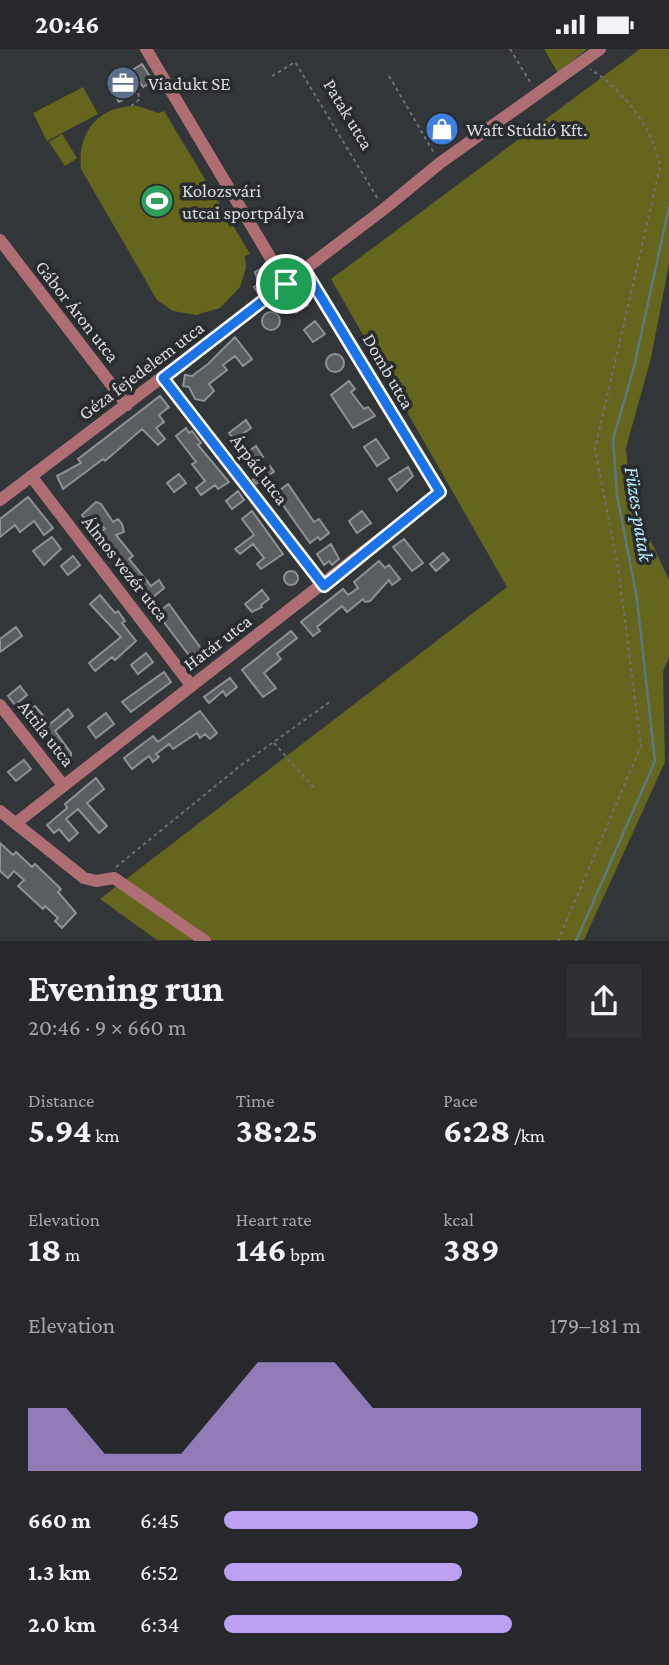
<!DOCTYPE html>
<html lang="en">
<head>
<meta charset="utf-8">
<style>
	body { margin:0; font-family:"Crimson Pro",serif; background:#2e3033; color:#f1f3f6; height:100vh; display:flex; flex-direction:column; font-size:26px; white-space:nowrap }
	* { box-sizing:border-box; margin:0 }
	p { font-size:23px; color:#a4a6a9 }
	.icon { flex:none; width:38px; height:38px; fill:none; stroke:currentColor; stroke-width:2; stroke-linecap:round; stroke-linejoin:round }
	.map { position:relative; height:892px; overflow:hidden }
	.drawer { display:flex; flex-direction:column; background:#26282b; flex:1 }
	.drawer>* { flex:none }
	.pin { position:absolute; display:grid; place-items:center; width:60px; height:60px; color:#fff; margin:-30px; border:4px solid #fff; border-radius:50%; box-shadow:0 2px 7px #0007 }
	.round { display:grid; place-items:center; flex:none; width:74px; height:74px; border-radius:0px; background:#2e3033 }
	.summary { display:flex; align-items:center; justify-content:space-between; height:119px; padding:0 28px }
	h1 { font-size:38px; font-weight:700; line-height:52px }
	.metrics { display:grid; grid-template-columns:repeat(3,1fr); gap:10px; height:119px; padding:7px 28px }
	.metrics div { display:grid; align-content:center }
	.metrics b { font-size:35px; font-weight:700 }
	.metrics small { font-size:19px; font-weight:400 }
	.metrics p { font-size:19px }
	.chart { height:196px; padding:14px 28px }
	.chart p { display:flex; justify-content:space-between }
	.chart svg { width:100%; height:126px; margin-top:7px; fill:#bca0f2; opacity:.7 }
	ul { padding:0 28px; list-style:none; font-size:23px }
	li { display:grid; grid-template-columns:112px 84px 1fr; align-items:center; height:52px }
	li i { height:18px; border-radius:9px; background:#bca0f2 }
	.status { display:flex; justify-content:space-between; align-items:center; height:49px; padding:0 35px; background:#26282b; direction:ltr }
	.status svg { height:19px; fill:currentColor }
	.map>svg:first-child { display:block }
</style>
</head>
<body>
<div class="status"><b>20:46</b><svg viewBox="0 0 49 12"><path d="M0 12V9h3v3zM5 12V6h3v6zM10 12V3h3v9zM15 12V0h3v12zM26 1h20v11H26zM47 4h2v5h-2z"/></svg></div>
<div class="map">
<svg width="669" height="892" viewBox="0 0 669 892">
	<rect width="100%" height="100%" fill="#333639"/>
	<!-- green -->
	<path fill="#63661c" d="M 544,0 L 587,0 L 558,24 Z
		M 640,0 L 669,0 L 669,215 L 651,309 L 626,399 L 630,447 L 669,531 L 669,608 L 663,623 L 665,713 L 584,891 L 157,891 L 100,850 L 507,538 L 331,230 Z
		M 83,38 L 98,65 L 47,92 L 33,64 Z
		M 138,57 L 158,64 L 164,62 L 250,205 L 245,207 L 246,219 L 240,238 L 220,259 L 196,266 L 173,262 L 157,251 L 81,120 C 77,81 100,56 138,57 Z
		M 62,85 L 77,109 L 65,117 L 49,93 Z"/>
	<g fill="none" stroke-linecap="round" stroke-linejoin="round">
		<!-- stream -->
		<path stroke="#5b7982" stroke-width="2.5" d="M 576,892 L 655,712 L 637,550 L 617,446 L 613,390 L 634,318 L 669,158"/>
	</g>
	<!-- building -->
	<path fill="#5a5e61" stroke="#8d9194" stroke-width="2" d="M 142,15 L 153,32 L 143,38 L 139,32 L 123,41 L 128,48 L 119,53 L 108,36 Z
		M 264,218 L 268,226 L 264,228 L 267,233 L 258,244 L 254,238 L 259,235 L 255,223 Z
		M 300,245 L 308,256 L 296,264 L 288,253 Z
		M262 272a9 9 0 1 1 18 0a9 9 0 1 1-18 0Z
		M 315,272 L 325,285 L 313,293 L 304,281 Z
		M 235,288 L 252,310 L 243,317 L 235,307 L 223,316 L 227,321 L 209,335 L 214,342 L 204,352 L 195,350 L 189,338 L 183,337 L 185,326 L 192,327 L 208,315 Z
		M326 314a9 9 0 1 1 18 0a9 9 0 1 1-18 0Z
		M 349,332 L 355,340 L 351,343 L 364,360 L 368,358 L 375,367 L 353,379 L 331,346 Z
		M 160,347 L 169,358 L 159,366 L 164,373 L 156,379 L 165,390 L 158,396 L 142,380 L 105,412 L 103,410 L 63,440 L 57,427 L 81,414 L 78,410 Z
		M 246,371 L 251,379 L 241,386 L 244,390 L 237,395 L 229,384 Z
		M 186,379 L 189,384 L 192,382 L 201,394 L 198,396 L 229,433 L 218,440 L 215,436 L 201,446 L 196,439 L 205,432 L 192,415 L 196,413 L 176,387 Z
		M 376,390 L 389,409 L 377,417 L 364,398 Z
		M 256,397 L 263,408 L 253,416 L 245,405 Z
		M 270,417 L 274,423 L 267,427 L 269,431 L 262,436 L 259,433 L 256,435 L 253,431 Z
		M 408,418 L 413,427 L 397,442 L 389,430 Z
		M 179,425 L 186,434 L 174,443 L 167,434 Z
		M 288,435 L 314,473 L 319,470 L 329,484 L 320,491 L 318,488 L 310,494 L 275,445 Z
		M 238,442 L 244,451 L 232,460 L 226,452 Z
		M 28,448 L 53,479 L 44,486 L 34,472 L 20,483 L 15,476 L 0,488 L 0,470 Z
		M 96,453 L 101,455 L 113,473 L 118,470 L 122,475 L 124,483 L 116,486 L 133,507 L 129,510 L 151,537 L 159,531 L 164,539 L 152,549 L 138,533 L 134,536 L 95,486 L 105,480 L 95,468 L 88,474 L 82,466 Z
		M 252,462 L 283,505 L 261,520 L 257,515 L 264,509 L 253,495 L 240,505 L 235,500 L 254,486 L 242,470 Z
		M 362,462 L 371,474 L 357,484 L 349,472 Z
		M 52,488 L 61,500 L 44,516 L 33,502 Z
		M 404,490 L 423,514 L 412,522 L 393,498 Z
		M 331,495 L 339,510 L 332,516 L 329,512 L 324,516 L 317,505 Z
		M 443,504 L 449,511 L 436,522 L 430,515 Z
		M 73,507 L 80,516 L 68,526 L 61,517 Z
		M 379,512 L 385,519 L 389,516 L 400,530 L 392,536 L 389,531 L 370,552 L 365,553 L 363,550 L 347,563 L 342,557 L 317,578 L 320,582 L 313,587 L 301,573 L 343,540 L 348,546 L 358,539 L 354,533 Z
		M284 529a7 7 0 1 1 14 0a7 7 0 1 1-14 0Z
		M 262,541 L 269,550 L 261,556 L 262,558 L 252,563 L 245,555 Z
		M 100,546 L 115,564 L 118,562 L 125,572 L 122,574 L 136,592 L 115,611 L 112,608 L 95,622 L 89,614 L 121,588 L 90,555 Z
		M 169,555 L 205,605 L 194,613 L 157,564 Z
		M 16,578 L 22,587 L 0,603 L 0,590 Z
		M 291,582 L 297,589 L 277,605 L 281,610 L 264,624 L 276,639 L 263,648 L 242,621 Z
		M 146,604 L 153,613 L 138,625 L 131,616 Z
		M 164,623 L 171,633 L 131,663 L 122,653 Z
		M 230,629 L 237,638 L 226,647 L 223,642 L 209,654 L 204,648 Z
		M 20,637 L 27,646 L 15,656 L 8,647 Z
		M 35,657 L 50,675 L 68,660 L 73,667 L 55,682 L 71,704 L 71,709 L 64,715 L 24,665 Z
		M 200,662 L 217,684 L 210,690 L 205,685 L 200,689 L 197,684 L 173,700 L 169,695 L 156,705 L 159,708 L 153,713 L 149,707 L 132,720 L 124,709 L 153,687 L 158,693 Z
		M 106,664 L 114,675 L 96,689 L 88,678 Z
		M 24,711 L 31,720 L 16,732 L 8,723 Z
		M 96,729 L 104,740 L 87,754 L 107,777 L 99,784 L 78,760 L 66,770 L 78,784 L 69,792 L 59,780 L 54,784 L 47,776 L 67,759 L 65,755 Z
		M 0,794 L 13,806 L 16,803 L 32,818 L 35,815 L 61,840 L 58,843 L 76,864 L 62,879 L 55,872 L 58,869 L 45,857 L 43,860 L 18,837 L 24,831 L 14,822 L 8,829 L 0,822 Z"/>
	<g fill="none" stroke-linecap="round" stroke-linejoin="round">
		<!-- path -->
		<path stroke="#6e7174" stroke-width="2" stroke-dasharray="3.5 3.5" stroke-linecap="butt" d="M 510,0 L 532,36
			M 272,27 L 295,13 L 378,150
			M 389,27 L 434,104
			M 131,57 L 140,50 L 136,39 L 139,32
			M 274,694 L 315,740
			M 116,818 L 240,717 L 331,652
			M 558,892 L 641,697 L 618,518 L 595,400 L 660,118 C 654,79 622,40 590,20"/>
		<!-- minor -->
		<path stroke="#ae6e74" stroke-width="12" d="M 146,0 L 286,235
			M 0,191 L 127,356
			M 163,329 L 324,537
			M 31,427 L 191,636
			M 0,451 L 384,160 L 440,114 L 600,0
			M 0,656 L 63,736
			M 0,762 L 84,829 L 96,832 L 114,829 L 205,892
			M 16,774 L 440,443 L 305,220"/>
	</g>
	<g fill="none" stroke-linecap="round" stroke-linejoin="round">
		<defs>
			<path id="route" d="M 304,220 L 440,443 L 324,537 L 163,329 Z"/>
		</defs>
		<!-- route casing -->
		<use href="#route" stroke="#fff" stroke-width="14"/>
		<!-- route -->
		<use href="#route" stroke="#1a73e8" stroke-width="9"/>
	</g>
	<!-- icons -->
	<defs>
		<symbol id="office-disc" viewBox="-11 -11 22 22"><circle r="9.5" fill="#5c6f8a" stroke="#292c2f"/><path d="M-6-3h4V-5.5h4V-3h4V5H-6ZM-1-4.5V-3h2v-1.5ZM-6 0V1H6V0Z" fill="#fff"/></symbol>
		<symbol id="shop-disc" viewBox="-11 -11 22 22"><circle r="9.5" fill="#3f7fe0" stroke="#292c2f"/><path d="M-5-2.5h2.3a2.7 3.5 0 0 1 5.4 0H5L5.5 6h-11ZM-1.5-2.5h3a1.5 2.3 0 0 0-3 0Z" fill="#fff"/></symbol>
		<symbol id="stadium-disc" viewBox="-11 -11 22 22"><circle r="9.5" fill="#2e9e5b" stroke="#292c2f"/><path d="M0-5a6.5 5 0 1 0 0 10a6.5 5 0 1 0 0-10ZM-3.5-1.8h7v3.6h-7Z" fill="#fff"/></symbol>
	</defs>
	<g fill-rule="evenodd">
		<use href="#office-disc" x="104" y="15" width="38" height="38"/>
		<use href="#shop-disc" x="423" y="61" width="38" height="38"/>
		<use href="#stadium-disc" x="138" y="133" width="38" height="38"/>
	</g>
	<g text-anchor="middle" stroke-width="7" stroke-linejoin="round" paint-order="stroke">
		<!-- poi labels -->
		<g font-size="19" fill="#d8dadc" stroke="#292c2f" text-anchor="start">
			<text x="148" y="41">Viadukt SE</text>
			<text x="466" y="87">Waft Stúdió Kft.</text>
			<text x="182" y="148">Kolozsvári<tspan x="182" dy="22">utcai sportpálya</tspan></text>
		</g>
		<!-- street labels -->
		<g font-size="19" fill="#d8dadc" stroke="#292c2f">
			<text transform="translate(349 65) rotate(59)" y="7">Patak utca</text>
			<text transform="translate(78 262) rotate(52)" y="7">Gábor Áron utca</text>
			<text transform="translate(141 321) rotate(-37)" y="7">Géza fejedelem utca</text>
			<text transform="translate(389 322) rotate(60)" y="7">Domb utca</text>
			<text transform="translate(260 420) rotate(53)" y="7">Árpád utca</text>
			<text transform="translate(126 519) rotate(52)" y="7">Álmos vezér utca</text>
			<text transform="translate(217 593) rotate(-37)" y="7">Határ utca</text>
			<text transform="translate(47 684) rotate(52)" y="7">Attila utca</text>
		</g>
		<!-- water labels -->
		<g font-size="21" font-style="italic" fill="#b5eeff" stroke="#292c2f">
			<text transform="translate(639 465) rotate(81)" y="7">Füzes-patak</text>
		</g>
	</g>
</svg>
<div class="pin" style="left:286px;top:235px;background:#1e9e55"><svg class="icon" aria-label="arrive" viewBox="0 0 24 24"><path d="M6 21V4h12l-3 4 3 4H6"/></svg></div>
</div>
<section class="drawer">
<div class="summary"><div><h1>Evening run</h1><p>20:46 · 9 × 660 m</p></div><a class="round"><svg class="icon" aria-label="share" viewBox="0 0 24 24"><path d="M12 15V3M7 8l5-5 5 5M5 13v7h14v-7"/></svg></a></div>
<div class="metrics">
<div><p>Distance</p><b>5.94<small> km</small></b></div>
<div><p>Time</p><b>38:25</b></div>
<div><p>Pace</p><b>6:28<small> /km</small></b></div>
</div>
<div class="metrics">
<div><p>Elevation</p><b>18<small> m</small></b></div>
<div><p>Heart rate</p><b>146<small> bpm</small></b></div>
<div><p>kcal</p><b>389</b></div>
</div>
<div class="chart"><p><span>Elevation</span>179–181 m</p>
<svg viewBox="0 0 160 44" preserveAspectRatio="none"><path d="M0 44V22L10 22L20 38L30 38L40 38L50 22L60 6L70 6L80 6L90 22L100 22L110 22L120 22L130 22L140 22L150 22L160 22V44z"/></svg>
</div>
<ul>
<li><b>660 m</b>6:45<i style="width:61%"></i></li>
<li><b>1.3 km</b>6:52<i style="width:57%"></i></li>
<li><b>2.0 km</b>6:34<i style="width:69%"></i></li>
</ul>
</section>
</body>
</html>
